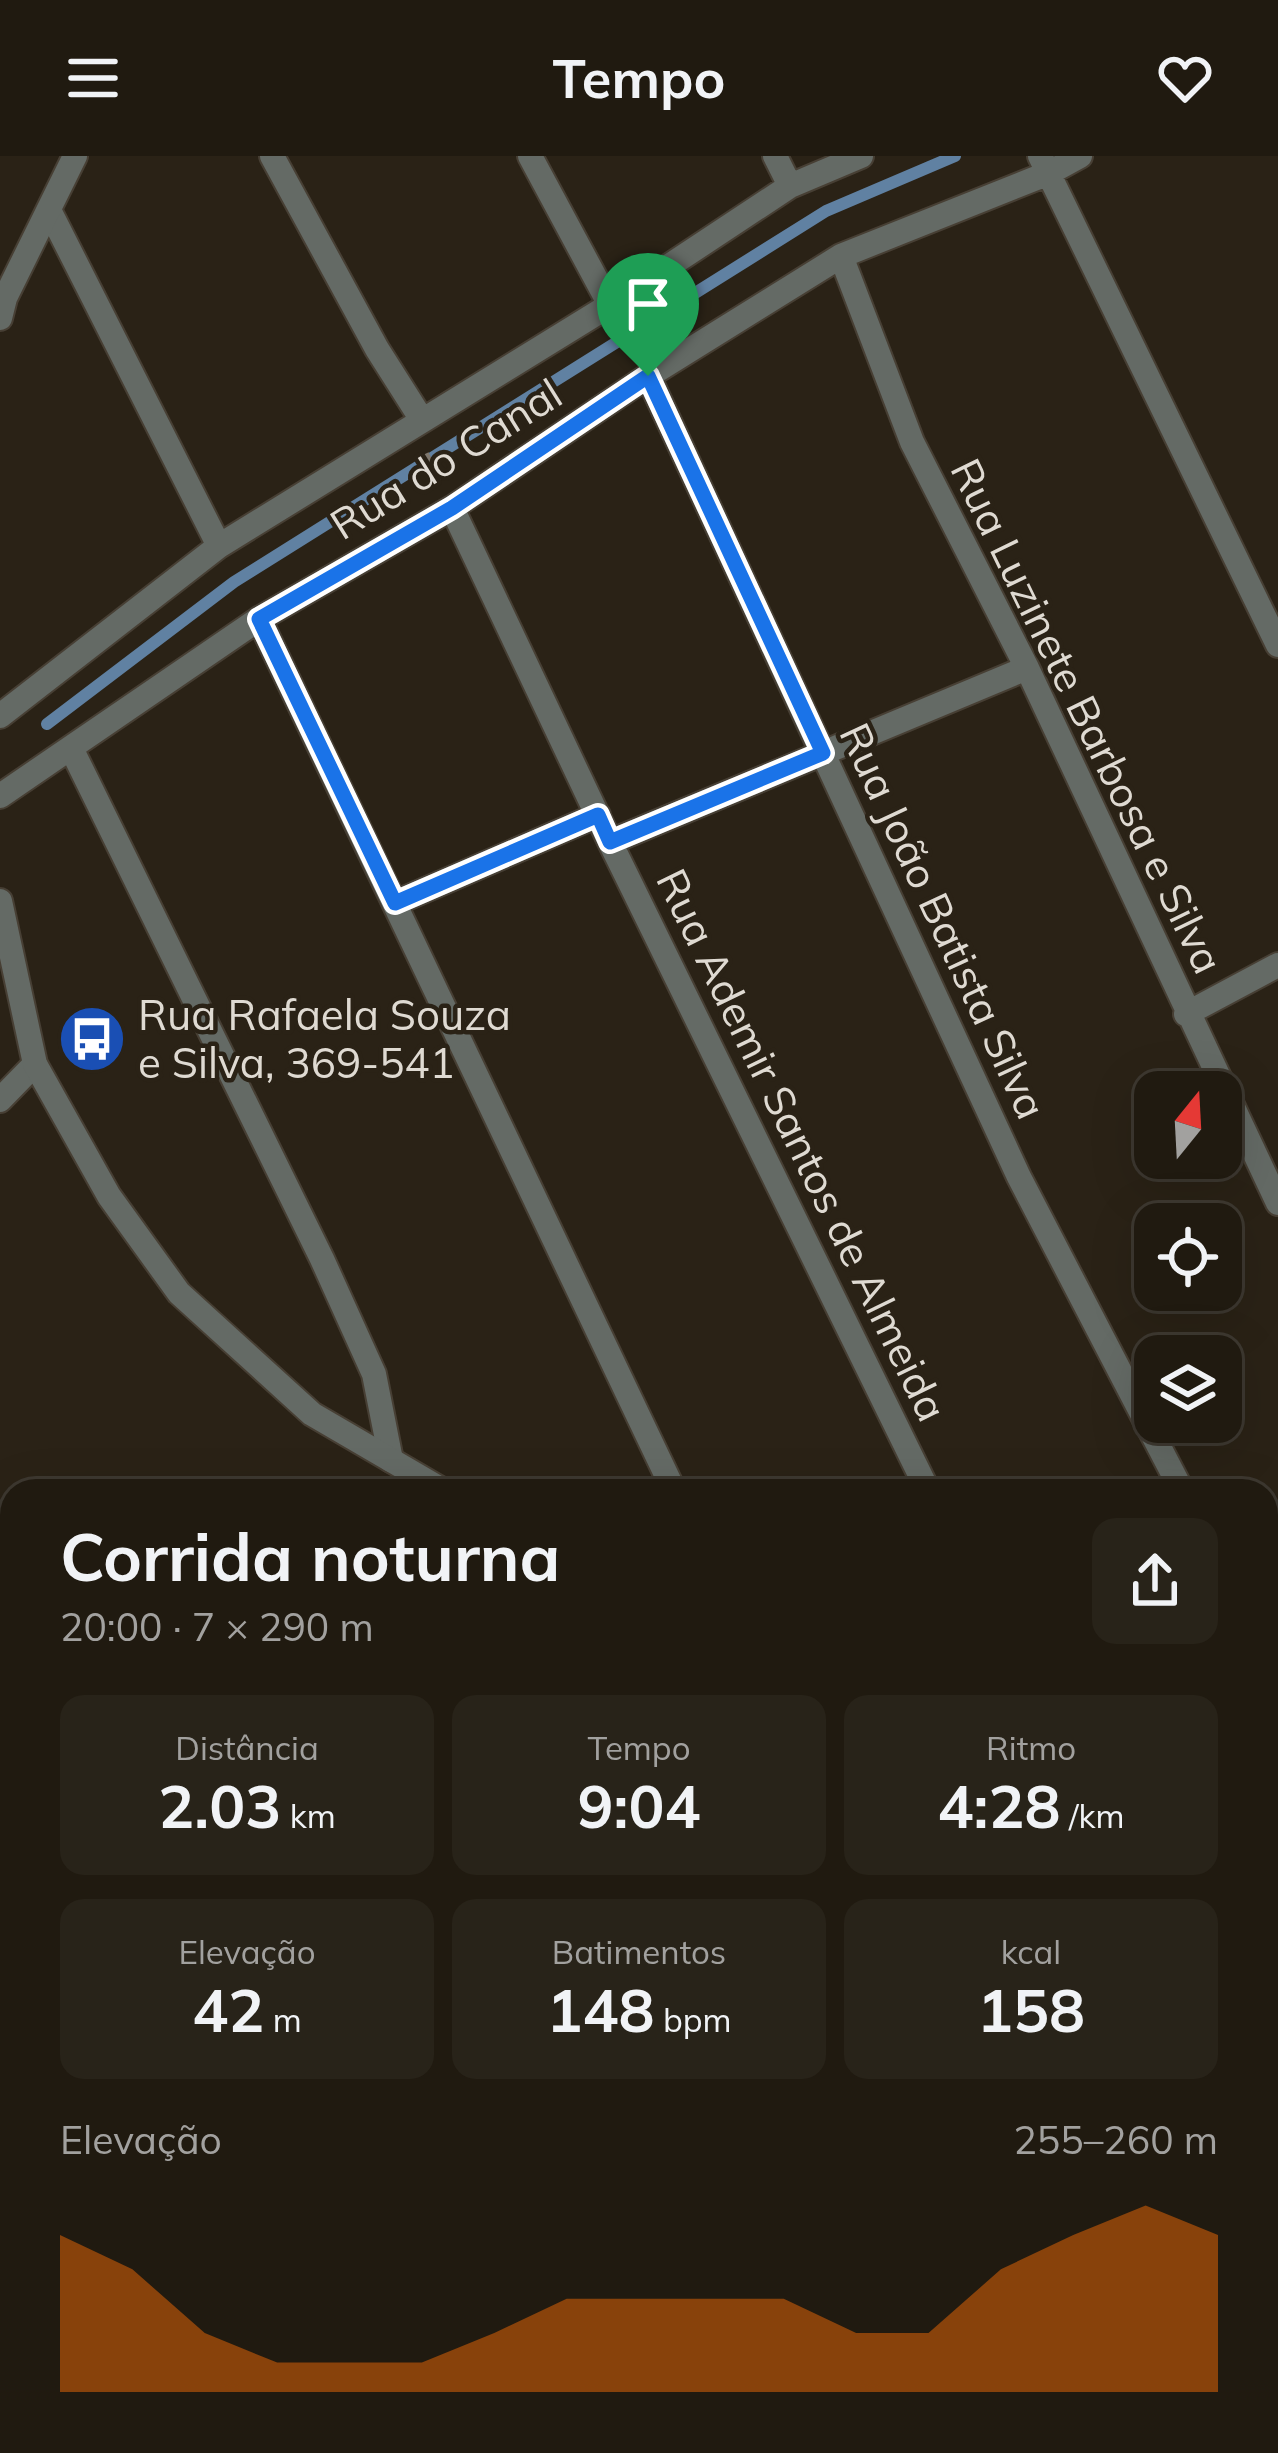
<!DOCTYPE html>
<html lang="pt">
<head>
<meta charset="utf-8">
<style>
	body { margin:0; font-family:Mulish,sans-serif; background:#282319; color:#f1f3f6; height:100vh; display:flex; flex-direction:column; font-size:45px; white-space:nowrap }
	* { box-sizing:border-box; margin:0 }
	p { font-size:39px; color:#a2a19f }
	.icon { flex:none; width:66px; height:66px; fill:none; stroke:currentColor; stroke-width:2; stroke-linecap:round; stroke-linejoin:round }
	.map { position:relative; flex:1; overflow:hidden }
	.panel { position:absolute; left:0px; top:1323px; width:1278px; height:975px; display:flex; flex-direction:column; background:#201a10; border-radius:36px 36px 0 0; box-shadow:0 12px 48px #0002,0 0 0 3px #3d3830 }
	.panel>* { flex:none }
	.needle { width:78px; rotate:18deg }
	.fabs { position:absolute; left:1134px; top:915px; display:grid; gap:24px }
	.fabs a { display:grid; place-items:center; width:108px; height:108px; border-radius:24px; background:#201a10; box-shadow:0 12px 48px #0002,0 0 0 3px #3d3830; font-size:60px }
	.pin { position:absolute; display:grid; place-items:center; width:102px; height:102px; color:#fff; margin:-123px -51px; border-radius:50% 50% 50% 0; rotate:-45deg; box-shadow:0 0 12px #0007 }
	.pin .icon { rotate:45deg }
	.round { display:grid; place-items:center; flex:none; width:126px; height:126px; border-radius:24px; background:#282319 }
	.headline { display:flex; align-items:center; justify-content:space-between; height:204px; padding:0 60px }
	h1 { font-size:66px; font-weight:700; line-height:90px }
	.figures { display:grid; grid-template-columns:repeat(3,1fr); gap:18px; height:204px; padding:12px 60px }
	.figures div { display:grid; align-content:center; border-radius:24px; background:#282319; text-align:center }
	.figures b { font-size:60px; font-weight:700 }
	.figures small { font-size:33px; font-weight:400 }
	.figures p { font-size:33px }
	.chart { height:336px; padding:24px 60px }
	.chart p { display:flex; justify-content:space-between }
	.chart svg { width:100%; height:216px; margin-top:12px; fill:#b45309; opacity:.7 }
	header { display:flex; justify-content:space-between; align-items:center; height:156px; padding:0 60px; background:#201a10; font-size:54px; font-weight:700 }
	.map>svg:first-child { display:block }
</style>
</head>
<body>
<header><svg class="icon" aria-label="menu" viewBox="0 0 24 24"><path d="M4 6h16M4 12h16M4 18h16"/></svg>Tempo<svg class="icon" aria-label="heart" viewBox="0 0 24 24"><path d="M12 20l-8-8c-3-5 5-10 8-4 3-6 11-1 8 4z"/></svg></header>
<div class="map">
<svg width="1278" height="2297" viewBox="0 0 1278 2297">
	<rect width="100%" height="100%" fill="#2a2216"/>
	<!-- green -->
	<path fill="#21442b" d="M 12,1876 L 12,2140 L 0,2137 L 0,1924 Z"/>
	<g fill="none" stroke-linecap="round" stroke-linejoin="round">
		<!-- stream -->
		<path stroke="#6081a2" stroke-width="12" d="M 47,568 L 234,426 L 826,55 L 955,0"/>
		<defs>
			<path id="minor" d="M 272,0 L 377,193 L 422,264
				M 530,0 L 610,149
				M 775,0 L 790,30
				M 1040,0 L 1278,489
				M 50,56 L 219,390
				M 841,100 L 912,286 L 1027,512 L 1278,1047
				M 648,220 L 1019,1021 L 1182,1335
				M 452,352 L 610,686 L 928,1335
				M 259,463 L 674,1335
				M 0,560 L 219,390 L 610,149 L 790,30 L 861,0
				M 71,592 L 322,1103 L 374,1218 L 391,1304
				M 0,640 L 259,463 L 452,352 L 648,220 L 841,100 L 1049,17 L 1080,0
				M 610,686 L 1027,512
				M 395,747 L 598,659
				M 1186,858 L 1278,809
				M 0,944 L 35,908
				M 0,1705 L 12,1706
				M 1266,1710 L 1278,1710
				M 1266,1973 L 1278,1973
				M 1266,2283 L 1278,2283
				M 380,2286 L 380,2297"/>
			<path id="tertiary" d="M 0,162 L 5,142 L 75,0
				M 0,745 L 35,908 L 109,1040 L 179,1137 L 312,1258 L 444,1335
				M 1266,1396 L 1278,1395"/>
		</defs>
		<!-- minor casing -->
		<use href="#minor" stroke="#473f34" stroke-width="28"/>
		<!-- tertiary casing -->
		<use href="#tertiary" stroke="#473f34" stroke-width="28"/>
		<!-- path -->
		<path stroke="#7e776d" stroke-width="8" stroke-dasharray="12 6" stroke-linecap="butt" d="M 425,298 L 440,328"/>
		<!-- minor -->
		<use href="#minor" stroke="#646a65" stroke-width="24"/>
		<!-- tertiary -->
		<use href="#tertiary" stroke="#646a65" stroke-width="24"/>
	</g>
	<g fill="none" stroke-linecap="round" stroke-linejoin="round">
		<defs>
			<path id="route" d="M 648,220 L 823,597 L 610,686 L 598,659 L 395,747 L 259,463 L 452,352 Z"/>
		</defs>
		<!-- route casing -->
		<use href="#route" stroke="#fff" stroke-width="24"/>
		<!-- route -->
		<use href="#route" stroke="#1a73e8" stroke-width="15"/>
	</g>
	<!-- icons -->
	<defs>
		<symbol id="bus-disc" viewBox="-11 -11 22 22"><circle r="9.5" fill="#1a4fb4" stroke="#2a2216"/><path d="M-5-6H5V4H4V6H2V4H-2V6H-4V4H-5ZM-3.5-4V0h7V-4ZM-3.5 1.2v1.5H-2V1.2ZM2 1.2v1.5H3.5V1.2Z" fill="#fff"/></symbol>
	</defs>
	<g fill-rule="evenodd">
		<use href="#bus-disc" x="54" y="845" width="76" height="76"/>
	</g>
	<g text-anchor="middle" stroke-width="9" stroke-linejoin="round" paint-order="stroke">
		<!-- street labels -->
		<g font-size="42" fill="#dfdad2" stroke="#2a2216">
			<text transform="translate(446 303) rotate(-32)" y="15">Rua do Canal</text>
			<text transform="translate(1087 560) rotate(64)" y="15">Rua Luzinete Barbosa e Silva</text>
			<text transform="translate(943 765) rotate(65)" y="15">Rua João Batista Silva</text>
			<text transform="translate(802 989) rotate(64)" y="15">Rua Ademir Santos de Almeida</text>
		</g>
		<!-- poi labels -->
		<g font-size="42" fill="#dfdad2" stroke="#2a2216" text-anchor="start">
			<text x="138" y="874">Rua Rafaela Souza<tspan x="138" dy="48">e Silva, 369-541</tspan></text>
		</g>
	</g>
</svg>
<div class="fabs">
<a><svg class="needle" viewBox="-14 -14 28 28"><path d="M0-13l5 13h-10z" fill="#e53935"/><path d="M0 13l5-13h-10z" fill="#a2a19f"/></svg></a>
<a><svg class="icon" aria-label="locate" viewBox="0 0 24 24"><circle cx="12" cy="12" r="6"/><path d="M12 2v4M12 18v4M2 12h4M18 12h4"/></svg></a>
<a><svg class="icon" aria-label="layers" viewBox="0 0 24 24"><path d="M12 4l9 5-9 5-9-5zM3 14l9 5 9-5"/></svg></a>
</div>
<div class="pin" style="left:648px;top:220px;background:#1e9e55"><svg class="icon" aria-label="arrive" viewBox="0 0 24 24"><path d="M6 21V4h12l-3 4 3 4H6"/></svg></div>
<section class="panel">
<div class="headline"><div><h1>Corrida noturna</h1><p>20:00 · 7 × 290 m</p></div><a class="round"><svg class="icon" aria-label="share" viewBox="0 0 24 24"><path d="M12 15V3M7 8l5-5 5 5M5 13v7h14v-7"/></svg></a></div>
<div class="figures">
<div><p>Distância</p><b>2.03<small> km</small></b></div>
<div><p>Tempo</p><b>9:04</b></div>
<div><p>Ritmo</p><b>4:28<small> /km</small></b></div>
</div>
<div class="figures">
<div><p>Elevação</p><b>42<small> m</small></b></div>
<div><p>Batimentos</p><b>148<small> bpm</small></b></div>
<div><p>kcal</p><b>158</b></div>
</div>
<div class="chart"><p><span>Elevação</span>255–260 m</p>
<svg viewBox="0 0 160 44" preserveAspectRatio="none"><path d="M0 44V12L10 19L20 32L30 38L40 38L50 38L60 32L70 25L80 25L90 25L100 25L110 32L120 32L130 19L140 12L150 6L160 12V44z"/></svg>
</div>
</section>
</div>
</body>
</html>
